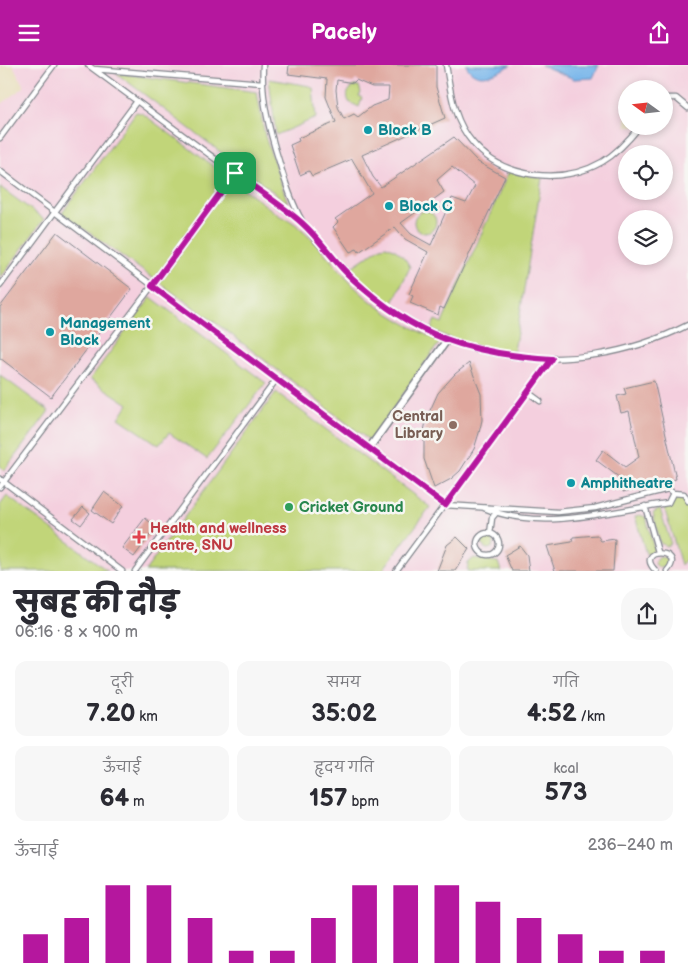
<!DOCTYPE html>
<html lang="hi">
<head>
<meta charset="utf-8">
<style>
	body { margin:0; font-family:"Balsamiq Sans","Playpen Sans Deva",sans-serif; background:#f7f7f7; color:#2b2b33; height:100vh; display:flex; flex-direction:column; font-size:19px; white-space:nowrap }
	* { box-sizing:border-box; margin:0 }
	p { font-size:16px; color:#7c7c81 }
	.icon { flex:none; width:28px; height:28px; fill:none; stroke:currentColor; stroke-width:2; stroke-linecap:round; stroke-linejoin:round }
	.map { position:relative; height:506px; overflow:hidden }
	.panel { display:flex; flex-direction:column; background:#fff; flex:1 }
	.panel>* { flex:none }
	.needle { width:32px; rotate:285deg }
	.buttons { position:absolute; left:618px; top:15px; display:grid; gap:10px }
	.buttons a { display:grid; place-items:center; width:55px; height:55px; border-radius:50%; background:#fff; box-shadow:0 2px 8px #0003; font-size:25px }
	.pin { position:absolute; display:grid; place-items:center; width:42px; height:42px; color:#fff; margin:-21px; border-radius:10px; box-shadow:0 2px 8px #0006 }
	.round { display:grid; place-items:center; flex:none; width:52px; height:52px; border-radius:20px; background:#f7f7f7 }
	.head { display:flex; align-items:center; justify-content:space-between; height:85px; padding:0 15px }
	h1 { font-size:28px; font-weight:800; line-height:38px }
	.stats { display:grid; grid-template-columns:repeat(3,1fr); gap:8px; height:85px; padding:5px 15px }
	.stats div { display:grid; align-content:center; border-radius:12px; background:#f7f7f7; text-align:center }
	.stats b { font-size:25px; font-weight:800 }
	.stats small { font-size:14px; font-weight:400 }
	.stats p { font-size:14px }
	.chart { height:140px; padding:10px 15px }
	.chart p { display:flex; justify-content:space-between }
	.chart svg { width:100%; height:90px; margin-top:5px; stroke:#b5179e; stroke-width:6 }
	header { display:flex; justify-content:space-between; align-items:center; height:65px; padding:0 15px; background:#b5179e; color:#fff; font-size:22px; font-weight:800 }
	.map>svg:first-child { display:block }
</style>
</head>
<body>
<header><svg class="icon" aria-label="menu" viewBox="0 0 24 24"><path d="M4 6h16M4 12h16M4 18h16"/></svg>Pacely<svg class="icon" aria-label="share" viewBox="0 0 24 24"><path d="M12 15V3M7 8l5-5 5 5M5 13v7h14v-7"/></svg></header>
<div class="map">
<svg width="688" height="506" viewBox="0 0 688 506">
	<rect width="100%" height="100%" fill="#f6f6f2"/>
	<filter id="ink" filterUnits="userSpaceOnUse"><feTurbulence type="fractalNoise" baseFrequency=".02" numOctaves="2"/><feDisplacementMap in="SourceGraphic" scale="10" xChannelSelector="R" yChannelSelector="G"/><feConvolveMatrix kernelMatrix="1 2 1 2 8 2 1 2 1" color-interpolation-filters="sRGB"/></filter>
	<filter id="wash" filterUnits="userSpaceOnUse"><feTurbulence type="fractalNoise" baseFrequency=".0096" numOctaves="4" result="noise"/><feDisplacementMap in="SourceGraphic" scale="20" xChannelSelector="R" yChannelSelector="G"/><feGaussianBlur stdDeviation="1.12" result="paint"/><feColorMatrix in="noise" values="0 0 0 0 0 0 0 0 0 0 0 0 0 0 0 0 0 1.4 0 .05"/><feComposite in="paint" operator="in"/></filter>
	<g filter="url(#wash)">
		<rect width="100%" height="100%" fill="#e8deb9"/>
		<!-- built -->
		<path fill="#f4cfde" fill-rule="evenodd" d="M 13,0 L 688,0 L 688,506 L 0,506 L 0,40 L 24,22 ZM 626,24 L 664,24 L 664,61 L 626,61 ZM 626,89 L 664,89 L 664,126 L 626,126 ZM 626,154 L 664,154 L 664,191 L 626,191 Z"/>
		<!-- green -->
		<path fill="#c1d579" stroke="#6e826c" d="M 116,8 L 257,27 L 265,71 L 288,138 Z
			M 269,14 L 310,21 L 313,23 L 316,53 L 276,70 Z
			M 354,21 L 359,21 L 361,28 L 359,31 L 362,33 L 359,42 L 349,37 C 346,30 347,26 354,21 Z
			M 136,47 L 142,48 L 280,151 C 308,160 335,204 359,226 C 383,248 411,262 440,277 L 370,376 L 224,264 L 62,148 Z
			M 509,106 L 542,113 L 514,286 C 486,287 456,277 431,264 L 435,255 L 442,258 Z
			M 0,122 L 44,154 L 0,214 Z
			M414 157a11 11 0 1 1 22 0a11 11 0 1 1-22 0Z
			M 386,181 C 397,184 405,192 410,202 L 392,240 L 388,239 L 351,208 L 353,201 L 381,182 Z
			M 151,232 L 266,318 L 207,394 L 169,368 L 159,380 L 119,353 L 128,339 L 90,314 Z
			M 0,310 L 49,346 L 4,406 L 0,402 Z
			M 276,327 L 430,442 L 382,506 L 145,506 Z
			M 7,431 L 108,506 L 0,506 L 0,440 Z
			M 682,432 L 688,440 L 688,492 L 681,500 L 664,442 C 672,440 675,434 682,432 Z
			M 660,444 L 671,479 L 666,481 L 660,478 L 653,448 Z
			M 640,450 L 646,452 L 654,484 L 651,488 L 646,489 L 635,451 Z
			M482 478a6 6 0 1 1 12 0a6 6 0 1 1-12 0Z
			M655 497a6 6 0 1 1 12 0a6 6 0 1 1-12 0Z
			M 474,493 L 498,497 L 501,506 L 467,506 L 468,498 Z"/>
		<!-- water -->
		<path fill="#77b5ea" stroke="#4972a4" d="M 466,0 L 511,0 C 497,8 476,20 466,0 Z
			M 541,0 L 599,0 L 593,13 L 574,14 Z"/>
		<g id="blocks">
			<!-- building -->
			<path fill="#dfa79e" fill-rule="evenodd" d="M 289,0 L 436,0 L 436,22 L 445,53 L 362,90 L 373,112 L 381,122 L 454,72 L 478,97 L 505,112 L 444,244 L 440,242 L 438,250 L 410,238 L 413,231 L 409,229 L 428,187 L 405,174 L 395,162 L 359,187 L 357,184 L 350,187 L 333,162 L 338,157 L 335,154 L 372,128 L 352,94 L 312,111 L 309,106 L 300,110 L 290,80 L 299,76 L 298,73 L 336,57 L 326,32 L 327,14 L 288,9 ZM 337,15 L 353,18 L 356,15 L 372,22 L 389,22 L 388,35 L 372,41 L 358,52 L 354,49 L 344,54 L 338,42 L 336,25 ZM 452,102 L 475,121 L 466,138 L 452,133 L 431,180 L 411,169 L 401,158 L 444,127 L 437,115 Z
				M 57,167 L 132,224 L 51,332 L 0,293 L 0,242 Z
				M 469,298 L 481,329 L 482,355 L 479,368 L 474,384 L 460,406 L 451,414 L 434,423 L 424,394 L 424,366 L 427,352 L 438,328 L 455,309 Z
				M 654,316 L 676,414 L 623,427 L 620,413 L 596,395 L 603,385 L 625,402 L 639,392 L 629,346 L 621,348 L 617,331 L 626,329 L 624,323 Z
				M 104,427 L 123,441 L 111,459 L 92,445 Z
				M 83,442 L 90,448 L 81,460 L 73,454 Z
				M 145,453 L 156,462 L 134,492 L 122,483 Z
				M 597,470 L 601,476 L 615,474 L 613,506 L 555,506 L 547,481 L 572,477 L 573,472 Z
				M 457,472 L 469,484 L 455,506 L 437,506 L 447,480 Z
				M 520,481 L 527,490 L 529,506 L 512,506 L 505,490 Z"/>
		</g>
	</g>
	<g filter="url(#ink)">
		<use href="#blocks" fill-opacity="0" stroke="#82868c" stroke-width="1"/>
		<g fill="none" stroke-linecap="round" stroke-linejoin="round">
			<defs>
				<path id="service" d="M 88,0 L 302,158
					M 263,0 C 261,33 269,65 279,96 C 285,117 292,138 302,156 C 310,172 327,186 339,199 C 430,299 569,320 688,260
					M 446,0 C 451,28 453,55 473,78 C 503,114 562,120 602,97 C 617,88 629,75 640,61
					M 94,4 L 262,18
					M 664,33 L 676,33 L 688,43
					M 0,73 L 54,0
					M 0,106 L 445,440 L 558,447 L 595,443 L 668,424 L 673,428 L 668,438 C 611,446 541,467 484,443
					M 0,221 L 137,36
					M 529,328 L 540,336
					M 0,414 L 122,506
					M 0,422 L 152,221
					M 673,428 L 684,429 L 688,436
					M 645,441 L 658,487
					M477 479a11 11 0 1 1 22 0a11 11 0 1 1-22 0Z
					M 490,469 L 492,453 L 496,448
					M 135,506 L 276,315
					M 396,506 L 552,294
					M 656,506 C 632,482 688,483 667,506"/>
				<path id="pedestrian" d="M 152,221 L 235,108
					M 370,382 L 447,275"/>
			</defs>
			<!-- service casing -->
			<use href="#service" stroke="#82868c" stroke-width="7"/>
			<!-- pedestrian casing -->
			<use href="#pedestrian" stroke="#82868c" stroke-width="9"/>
			<!-- service -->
			<use href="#service" stroke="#fff" stroke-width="4.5"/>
			<!-- pedestrian -->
			<use href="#pedestrian" stroke="#fff" stroke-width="6"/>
		</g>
	</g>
	<g fill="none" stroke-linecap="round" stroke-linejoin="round" filter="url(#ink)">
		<defs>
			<path id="route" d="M 235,108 C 257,125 282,140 302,158 C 321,175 334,197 353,214 C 415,272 470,289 552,294 L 445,440 L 152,221 Z"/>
		</defs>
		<!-- route casing -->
		<use href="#route" stroke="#fff" stroke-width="10"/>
		<!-- route -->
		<use href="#route" stroke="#b5179e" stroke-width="6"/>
	</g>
	<!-- markers -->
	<g fill="#0f9aa8" stroke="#f6f6f2" stroke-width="2">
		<circle cx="368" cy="65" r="5"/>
		<circle cx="389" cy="141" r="5"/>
		<circle cx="50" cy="267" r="5"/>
		<circle cx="571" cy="418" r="5"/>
	</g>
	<circle fill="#8d6e63" stroke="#f6f6f2" stroke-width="2" cx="453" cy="360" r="5"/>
	<circle fill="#2e9e5b" stroke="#f6f6f2" stroke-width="2" cx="289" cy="442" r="5"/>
	<path fill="#e0444e" stroke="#f6f6f2" stroke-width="2" d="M136.5 464.5h5v5h5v5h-5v5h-5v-5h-5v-5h5z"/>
	<g text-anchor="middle" stroke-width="5" stroke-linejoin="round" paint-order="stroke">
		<!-- culture labels -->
		<g font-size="15" font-weight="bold" fill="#0d838f" stroke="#f6f6f2" text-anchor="start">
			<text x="378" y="70">Block B</text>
			<text x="399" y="146">Block C</text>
			<text x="60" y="263">Management<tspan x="60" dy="17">Block</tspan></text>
			<text x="581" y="423">Amphitheatre</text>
		</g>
		<!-- education labels -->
		<g font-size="15" font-weight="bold" fill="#785e54" stroke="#f6f6f2" text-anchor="end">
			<text x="443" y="356">Central<tspan x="443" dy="17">Library</tspan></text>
		</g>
		<!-- leisure labels -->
		<g font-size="15" font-weight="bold" fill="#27864d" stroke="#f6f6f2" text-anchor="start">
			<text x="299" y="447">Cricket Ground</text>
		</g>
		<!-- health labels -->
		<g font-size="15" font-weight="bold" fill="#be3a42" stroke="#f6f6f2" text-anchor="start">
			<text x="150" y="468">Health and wellness<tspan x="150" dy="17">centre, SNU</tspan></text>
		</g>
	</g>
</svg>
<div class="buttons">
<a><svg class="needle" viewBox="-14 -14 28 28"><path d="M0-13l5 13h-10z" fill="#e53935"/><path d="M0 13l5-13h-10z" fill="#7c7c81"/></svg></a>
<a><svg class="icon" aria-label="locate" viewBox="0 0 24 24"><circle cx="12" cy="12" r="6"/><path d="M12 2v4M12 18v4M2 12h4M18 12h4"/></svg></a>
<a><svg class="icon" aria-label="layers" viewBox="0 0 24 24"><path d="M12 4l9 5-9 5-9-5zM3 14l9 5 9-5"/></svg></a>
</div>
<div class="pin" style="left:235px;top:108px;background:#1e9e55"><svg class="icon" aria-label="arrive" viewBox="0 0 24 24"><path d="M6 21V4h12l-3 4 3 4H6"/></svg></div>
</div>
<section class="panel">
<div class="head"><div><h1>सुबह की दौड़</h1><p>06:16 · 8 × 900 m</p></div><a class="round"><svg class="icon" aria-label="share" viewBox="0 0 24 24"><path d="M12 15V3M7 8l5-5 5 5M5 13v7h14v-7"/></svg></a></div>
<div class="stats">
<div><p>दूरी</p><b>7.20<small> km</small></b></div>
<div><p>समय</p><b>35:02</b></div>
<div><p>गति</p><b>4:52<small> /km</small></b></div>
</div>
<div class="stats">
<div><p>ऊँचाई</p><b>64<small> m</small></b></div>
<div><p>हृदय गति</p><b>157<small> bpm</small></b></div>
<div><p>kcal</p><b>573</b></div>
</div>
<div class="chart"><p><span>ऊँचाई</span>236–240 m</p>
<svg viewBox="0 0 160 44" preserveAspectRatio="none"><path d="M5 44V30M15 44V22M25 44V6M35 44V6M45 44V22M55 44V38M65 44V38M75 44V22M85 44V6M95 44V6M105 44V6M115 44V14M125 44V22M135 44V30M145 44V38M155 44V38"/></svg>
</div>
</section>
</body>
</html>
